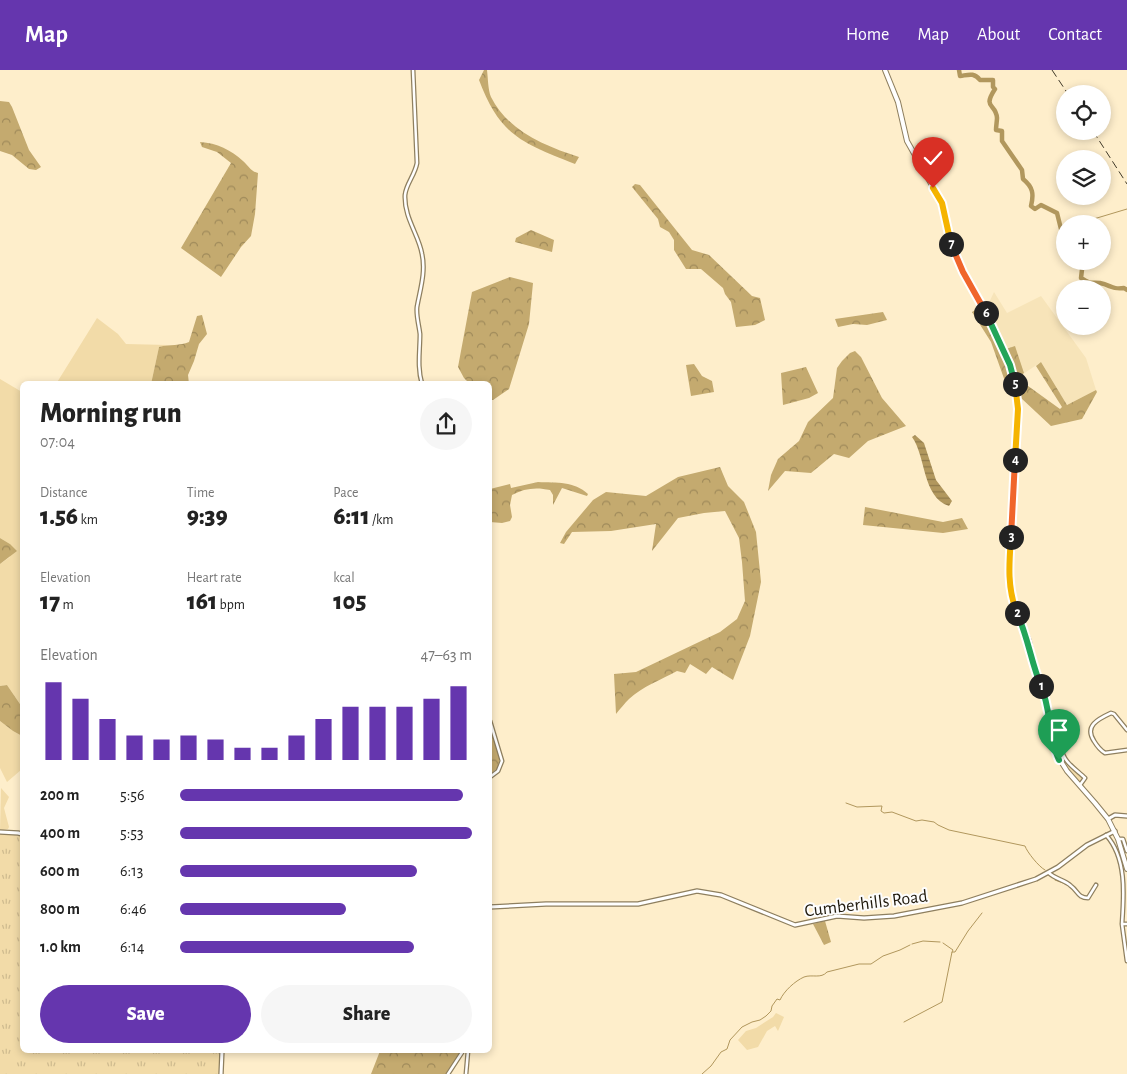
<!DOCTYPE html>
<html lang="en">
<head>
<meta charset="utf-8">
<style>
	body { margin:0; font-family:"Alegreya Sans",sans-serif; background:#f6f6f6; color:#222; height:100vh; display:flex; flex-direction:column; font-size:19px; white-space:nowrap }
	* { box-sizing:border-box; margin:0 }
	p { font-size:16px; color:#767676 }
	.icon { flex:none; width:28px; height:28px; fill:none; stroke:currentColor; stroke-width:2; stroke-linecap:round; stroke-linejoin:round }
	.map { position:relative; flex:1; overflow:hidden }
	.details { position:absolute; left:20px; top:311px; width:472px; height:672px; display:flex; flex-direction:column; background:#fff; border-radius:8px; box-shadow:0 2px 8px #0003 }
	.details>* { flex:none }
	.buttons { position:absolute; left:1056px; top:15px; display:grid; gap:10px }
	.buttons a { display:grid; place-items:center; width:55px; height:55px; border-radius:50%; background:#fff; box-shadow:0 2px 8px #0003; font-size:25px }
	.pin { position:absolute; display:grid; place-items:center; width:42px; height:42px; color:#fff; margin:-51px -21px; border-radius:50% 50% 50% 0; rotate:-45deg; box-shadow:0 0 5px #0007 }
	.pin .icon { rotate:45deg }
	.km { position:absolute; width:25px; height:25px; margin:-12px; border-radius:50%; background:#222; color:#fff; font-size:14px; line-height:25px; text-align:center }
	.round { display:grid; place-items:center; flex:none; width:52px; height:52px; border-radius:26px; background:#f6f6f6 }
	.overview { display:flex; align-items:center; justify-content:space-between; height:85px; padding:0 20px }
	h1 { font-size:28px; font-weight:800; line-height:38px }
	.figures { display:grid; grid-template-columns:repeat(3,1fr); gap:8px; height:85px; padding:5px 20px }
	.figures div { display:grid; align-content:center }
	.figures b { font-size:25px; font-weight:800 }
	.figures small { font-size:14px; font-weight:400 }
	.figures p { font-size:14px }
	.chart { height:140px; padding:10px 20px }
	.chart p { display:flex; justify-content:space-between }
	.chart svg { width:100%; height:90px; margin-top:5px; stroke:#6536ae; stroke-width:6 }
	.cta { display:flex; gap:10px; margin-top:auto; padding:10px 20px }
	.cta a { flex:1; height:58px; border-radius:30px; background:#6536ae; color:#fff; font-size:20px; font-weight:800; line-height:58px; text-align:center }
	.cta a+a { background:#f6f6f6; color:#222 }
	ul { padding:0 20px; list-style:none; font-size:16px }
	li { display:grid; grid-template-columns:80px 60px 1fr; align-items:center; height:38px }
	li i { height:12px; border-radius:6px; background:#6536ae }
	header { display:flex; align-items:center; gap:30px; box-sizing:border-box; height:70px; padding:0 25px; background:#6536ae; color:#fff }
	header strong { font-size:24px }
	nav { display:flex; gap:28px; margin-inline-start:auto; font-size:18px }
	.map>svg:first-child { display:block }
</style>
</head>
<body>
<header>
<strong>Map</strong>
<nav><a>Home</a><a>Map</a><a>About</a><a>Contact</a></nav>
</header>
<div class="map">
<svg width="1127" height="1004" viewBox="0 0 1127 1004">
	<defs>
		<pattern id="forest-crowns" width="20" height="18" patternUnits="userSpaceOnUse" patternTransform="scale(1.25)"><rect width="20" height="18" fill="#c4aa6f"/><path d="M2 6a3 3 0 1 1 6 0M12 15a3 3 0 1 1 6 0" fill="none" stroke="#9f8a5a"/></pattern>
		<pattern id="park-tufts" width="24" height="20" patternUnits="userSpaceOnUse" patternTransform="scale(1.25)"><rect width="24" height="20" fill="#f2dba8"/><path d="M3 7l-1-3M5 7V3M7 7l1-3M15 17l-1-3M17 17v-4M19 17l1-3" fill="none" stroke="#cfbb8f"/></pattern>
		<pattern id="water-rules" width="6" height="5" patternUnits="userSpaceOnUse" patternTransform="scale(1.25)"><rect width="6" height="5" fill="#b1975d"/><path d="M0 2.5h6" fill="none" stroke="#907a4b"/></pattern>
	</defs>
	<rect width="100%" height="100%" fill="#feeecb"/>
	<!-- built -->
	<path fill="#f7e4b9" d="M 994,222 L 1007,243 L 1041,226 L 1086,288 L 1096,320 L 1067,335 L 1041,292 L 1017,308 L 1000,263 L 986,239 Z"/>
	<!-- grass -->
	<path fill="#f2dba8" d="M 97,248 L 118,264 L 126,274 L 168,275 L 159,277 L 151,314 L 56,314 Z
		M 0,309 L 22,322 L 22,637 L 7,615 L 0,616 L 0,494 L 10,487 L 10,474 L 0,468 Z
		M 0,651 L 13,661 L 22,666 L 22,701 L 21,700 L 7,712 L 0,698 Z
		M 1058,660 C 1061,668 1059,673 1060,680 C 1063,692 1075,701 1083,709 L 1082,712 C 1064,707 1057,678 1054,663 Z
		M 1,718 L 9,727 L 4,738 L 9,757 L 8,759 L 0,761 Z
		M 776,943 L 784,947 L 778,961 L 775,956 L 767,961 L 758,977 L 747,980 L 738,970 L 746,961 L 756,958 L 773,947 Z"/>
	<!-- forest -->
	<path fill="url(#forest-crowns)" d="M 484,0 L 487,0 C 488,8 488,20 491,27 C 508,61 545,76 579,87 L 575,94 C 522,73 500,66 479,10 Z
		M 0,31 L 9,32 L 12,37 L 29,80 L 41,97 L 36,100 L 29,99 L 12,85 L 0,81 Z
		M 200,72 C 217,73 231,80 243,91 C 249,96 250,101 258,103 L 255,144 L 251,166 L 241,177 L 221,207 L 181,178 L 231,93 L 217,82 L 202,77 Z
		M 635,114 L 640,115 L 692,180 L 709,185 L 752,226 L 760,228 L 765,250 L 755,255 L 736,257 L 731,232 L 725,224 L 723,218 L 701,199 L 686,199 L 674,180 L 674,170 L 669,162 L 660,157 L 658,149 L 632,117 Z
		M 531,160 L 554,170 L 552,182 L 515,172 L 516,168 Z
		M 510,207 L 533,213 L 529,254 L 509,319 L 493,330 L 490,330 L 490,314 L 470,314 L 464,308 L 458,297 L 472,222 Z
		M 980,237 C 994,262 1005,287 1013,314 L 1007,317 L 991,272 L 972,242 Z
		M 883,242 L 887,250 L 867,255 L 853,254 L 838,257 L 835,249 Z
		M 202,245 L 207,264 L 199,274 L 194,291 L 188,305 L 189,314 L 151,314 L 159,277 C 170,274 180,276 189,272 L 197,246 Z
		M 1015,276 L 1024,303 L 1017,308 L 1060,339 L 1062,337 L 1036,296 L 1041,292 L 1067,335 L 1096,320 L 1097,322 L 1082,349 L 1051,356 L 1021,328 L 1017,308 L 1006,279 Z
		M 855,281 L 861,287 L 882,328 L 906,356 L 868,371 L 849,388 L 834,384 L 811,403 L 785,401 L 768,421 L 771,405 L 778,389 L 799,371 L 808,352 L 833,328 L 837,298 L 842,291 L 850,283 Z
		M 694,294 L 702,306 L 712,311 L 714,322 L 691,326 L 686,295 Z
		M 806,297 L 818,323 L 809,328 L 783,335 L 781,303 Z
		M 720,397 L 728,416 L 744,432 L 756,462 L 761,512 L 750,566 L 733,610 L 712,597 L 706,604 L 690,594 L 685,603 L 677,601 C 661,610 643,616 629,629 C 625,633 620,639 616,644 L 614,604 L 636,602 L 720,562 L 737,549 L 745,531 L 742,492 L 739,468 L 725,441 L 704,443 L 678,448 L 652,481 L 656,454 L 611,461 L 572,462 L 564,474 L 560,473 L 566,462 L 593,430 L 606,422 L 646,426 L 678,407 Z
		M 538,412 C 557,413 574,411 588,424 L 587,426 L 562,418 L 553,435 L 553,425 L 550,420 C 537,417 524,418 512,425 L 510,435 L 512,447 L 510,451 L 502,453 L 490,452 L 490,419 L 510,414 L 511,418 Z
		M 865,437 L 943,452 L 962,448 L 968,459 L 943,463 L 863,455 Z
		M 0,468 L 10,474 L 17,481 L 0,494 Z
		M 7,615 L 22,637 L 22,666 L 13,661 L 0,651 L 0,616 Z
		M 490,656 L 500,687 L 498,698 L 490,704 Z
		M 825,851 L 831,872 L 824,875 L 813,854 Z
		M 380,981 L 462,981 L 447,1004 L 371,1004 Z"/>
	<!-- park -->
	<path fill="url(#park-tufts)" d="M 0,763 L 22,766 L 22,981 L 219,981 L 219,1004 L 0,1004 Z"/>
	<!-- water -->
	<path fill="url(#water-rules)" d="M 915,365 L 924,373 L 936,410 L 952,431 L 949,436 C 922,427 926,386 912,367 Z"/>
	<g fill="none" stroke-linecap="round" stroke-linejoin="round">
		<!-- stream -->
		<path stroke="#b1975d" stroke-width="1" d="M 1077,154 L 1127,139
			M 1061,159 L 1062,156 L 1065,156
			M 846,733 L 857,737 L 882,736 L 881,741 L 884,743 L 892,742 L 916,751 L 922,750 L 934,752 L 938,755 L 949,760 L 1025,776 C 1027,782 1039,797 1045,800
			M 1055,810 L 1068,815
			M 943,873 L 953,880 L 952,882
			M 912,874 L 923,871 L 940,872
			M 904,952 L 942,932 L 952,882 L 955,882 L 968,861 L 982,843
			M 702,1004 L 711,996 L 721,982 L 727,979 L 730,970 L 742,957 L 752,952 L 760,950 L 766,946 L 771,941 L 772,936 L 777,929 L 780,930 C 784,921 795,911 804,907 C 812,904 821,909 827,902 L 859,894 L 871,894 L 883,886 L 900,880 L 910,875"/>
		<!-- river -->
		<path stroke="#b1975d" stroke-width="4.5" d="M 959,0 L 960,6 C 968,5 974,2 980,10 L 993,10 L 993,17 L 995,19 C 982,39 996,33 997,48 C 997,51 996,56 996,60 L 1002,61 L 1002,71 L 1022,100 L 1023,109 C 1033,117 1034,124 1031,136 L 1035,139 L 1041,135 L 1057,143 L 1061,159 L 1065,166
			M 1083,191 L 1081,208 C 1092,215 1089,212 1100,213 C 1111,215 1112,220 1124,218 L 1127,220"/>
		<defs>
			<path id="minor" d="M 413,0 L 417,93 C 415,105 406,114 405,125 C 404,148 419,165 422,184 C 426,202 420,220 417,237 C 416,246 419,255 420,264 C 420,281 417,297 422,314
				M 490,651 L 502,691 L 498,701 L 490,707
				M 1127,660 L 1114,644 L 1111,643 C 1098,649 1084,656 1094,671 C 1097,676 1100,680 1105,683 L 1127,680
				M 1062,679 C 1062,691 1077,700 1085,708 L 1080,715
				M 1106,765 C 1127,788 1124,825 1122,854 L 1127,854
				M 1118,769 L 1123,769 L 1127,781
				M 1049,803 C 1055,809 1065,810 1071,816 C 1078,821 1078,828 1088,828 L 1096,815
				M 1122,854 L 1127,891
				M 448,1004 L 463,981
				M 466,1004 L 468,981"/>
			<path id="tertiary" d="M 1108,749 L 1115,745 L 1127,746
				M 0,762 L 18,763 L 22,764
				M 490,837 L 546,834 L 638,834 L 697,821 L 721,825 L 795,855 L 837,846 L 864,848 L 894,846 L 962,833 L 1036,809 L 1058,797 L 1087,775 L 1115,761
				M 221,1004 L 222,981"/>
			<path id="secondary" d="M 885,0 L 898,32 L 907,71 L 942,133 L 950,171 L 956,187 L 997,266 L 1015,310 L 1018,339 L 1008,507 L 1012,529 L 1029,571 L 1033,590 L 1044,623 L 1057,685 L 1067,701 L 1095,733 L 1108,749 L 1118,769 L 1127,799"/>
		</defs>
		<!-- minor casing -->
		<use href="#minor" stroke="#8e7f5f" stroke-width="5"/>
		<!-- tertiary casing -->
		<use href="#tertiary" stroke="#8e7f5f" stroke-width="5.5"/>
		<!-- secondary casing -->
		<use href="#secondary" stroke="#8e7f5f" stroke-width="6"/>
		<!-- minor -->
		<use href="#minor" stroke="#fff" stroke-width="2.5"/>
		<!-- tertiary -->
		<use href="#tertiary" stroke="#fff" stroke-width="3"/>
		<!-- secondary -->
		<use href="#secondary" stroke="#fff" stroke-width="4"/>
		<!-- rail -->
		<path stroke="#413a29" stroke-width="1" stroke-dasharray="8 4" stroke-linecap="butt" d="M 1052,0 L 1068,24
			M 1093,61 L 1127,114"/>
	</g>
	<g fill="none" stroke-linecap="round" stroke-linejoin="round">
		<defs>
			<path id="split-1" d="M 1041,616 C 1051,639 1049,669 1059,690"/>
			<path id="split-2" d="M 1017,543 C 1028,567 1031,592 1041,616"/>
			<path id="split-3" d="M 1011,467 C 1009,494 1007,518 1017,543"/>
			<path id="split-4" d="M 1011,467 L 1015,390"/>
			<path id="split-5" d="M 1015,390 L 1018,339 L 1015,314"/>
			<path id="split-6" d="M 986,243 L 1010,295 L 1015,314"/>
			<path id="split-7" d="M 951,174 L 963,202 L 986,243"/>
			<path id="split-8" d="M 933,118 L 942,133 L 951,174"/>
		</defs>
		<!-- split-1 casing -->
		<use href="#split-1" stroke="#fff" stroke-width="10"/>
		<!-- split-2 casing -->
		<use href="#split-2" stroke="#fff" stroke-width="10"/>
		<!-- split-3 casing -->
		<use href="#split-3" stroke="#fff" stroke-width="10"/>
		<!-- split-4 casing -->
		<use href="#split-4" stroke="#fff" stroke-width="10"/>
		<!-- split-5 casing -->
		<use href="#split-5" stroke="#fff" stroke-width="10"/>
		<!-- split-6 casing -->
		<use href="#split-6" stroke="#fff" stroke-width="10"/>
		<!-- split-7 casing -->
		<use href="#split-7" stroke="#fff" stroke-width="10"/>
		<!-- split-8 casing -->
		<use href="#split-8" stroke="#fff" stroke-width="10"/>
		<!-- split-1 -->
		<use href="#split-1" stroke="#22a559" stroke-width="6"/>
		<!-- split-2 -->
		<use href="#split-2" stroke="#22a559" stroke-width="6"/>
		<!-- split-3 -->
		<use href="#split-3" stroke="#f5b400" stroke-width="6"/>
		<!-- split-4 -->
		<use href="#split-4" stroke="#f0652b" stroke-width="6"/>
		<!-- split-5 -->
		<use href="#split-5" stroke="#f5b400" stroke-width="6"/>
		<!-- split-6 -->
		<use href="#split-6" stroke="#22a559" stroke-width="6"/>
		<!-- split-7 -->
		<use href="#split-7" stroke="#f0652b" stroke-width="6"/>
		<!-- split-8 -->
		<use href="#split-8" stroke="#f5b400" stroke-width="6"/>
	</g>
	<g text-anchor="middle" stroke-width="4" stroke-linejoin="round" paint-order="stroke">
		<!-- street labels -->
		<g font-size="18" fill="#201a0d" stroke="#fdfdfd">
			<text transform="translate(866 833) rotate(-7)" y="6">Cumberhills Road</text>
		</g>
	</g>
</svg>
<div class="buttons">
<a><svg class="icon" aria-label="locate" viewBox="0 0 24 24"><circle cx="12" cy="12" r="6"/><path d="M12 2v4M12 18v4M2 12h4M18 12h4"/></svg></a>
<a><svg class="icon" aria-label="layers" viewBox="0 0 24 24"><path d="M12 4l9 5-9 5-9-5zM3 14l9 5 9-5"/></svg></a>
<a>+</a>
<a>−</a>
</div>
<div class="pin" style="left:1059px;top:690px;background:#1e9e55"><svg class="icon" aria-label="arrive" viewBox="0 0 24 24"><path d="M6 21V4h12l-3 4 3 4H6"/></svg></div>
<div class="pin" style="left:933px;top:118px;background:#d93025"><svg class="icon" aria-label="check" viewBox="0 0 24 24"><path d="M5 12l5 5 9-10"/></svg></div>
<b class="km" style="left:1041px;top:616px">1</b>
<b class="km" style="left:1017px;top:543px">2</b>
<b class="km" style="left:1011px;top:467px">3</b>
<b class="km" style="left:1015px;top:390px">4</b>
<b class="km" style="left:1015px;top:314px">5</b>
<b class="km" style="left:986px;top:243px">6</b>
<b class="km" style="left:951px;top:174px">7</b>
<section class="details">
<div class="overview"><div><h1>Morning run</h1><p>07:04</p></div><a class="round"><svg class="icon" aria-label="share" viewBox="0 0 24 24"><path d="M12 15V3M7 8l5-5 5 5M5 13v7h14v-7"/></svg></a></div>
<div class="figures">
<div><p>Distance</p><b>1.56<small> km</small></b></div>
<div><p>Time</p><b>9:39</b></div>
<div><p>Pace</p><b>6:11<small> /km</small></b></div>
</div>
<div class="figures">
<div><p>Elevation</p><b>17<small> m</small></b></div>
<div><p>Heart rate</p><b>161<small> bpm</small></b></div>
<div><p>kcal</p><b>105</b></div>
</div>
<div class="chart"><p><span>Elevation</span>47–63 m</p>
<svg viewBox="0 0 160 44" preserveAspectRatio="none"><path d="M5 44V6M15 44V14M25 44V24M35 44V32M45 44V34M55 44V32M65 44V34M75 44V38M85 44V38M95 44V32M105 44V24M115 44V18M125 44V18M135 44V18M145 44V14M155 44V8"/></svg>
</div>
<ul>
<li><b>200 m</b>5:56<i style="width:97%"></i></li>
<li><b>400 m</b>5:53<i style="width:100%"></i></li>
<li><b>600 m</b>6:13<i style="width:81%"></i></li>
<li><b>800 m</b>6:46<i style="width:57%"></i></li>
<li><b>1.0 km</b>6:14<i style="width:80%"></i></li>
</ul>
<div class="cta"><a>Save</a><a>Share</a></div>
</section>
</div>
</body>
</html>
